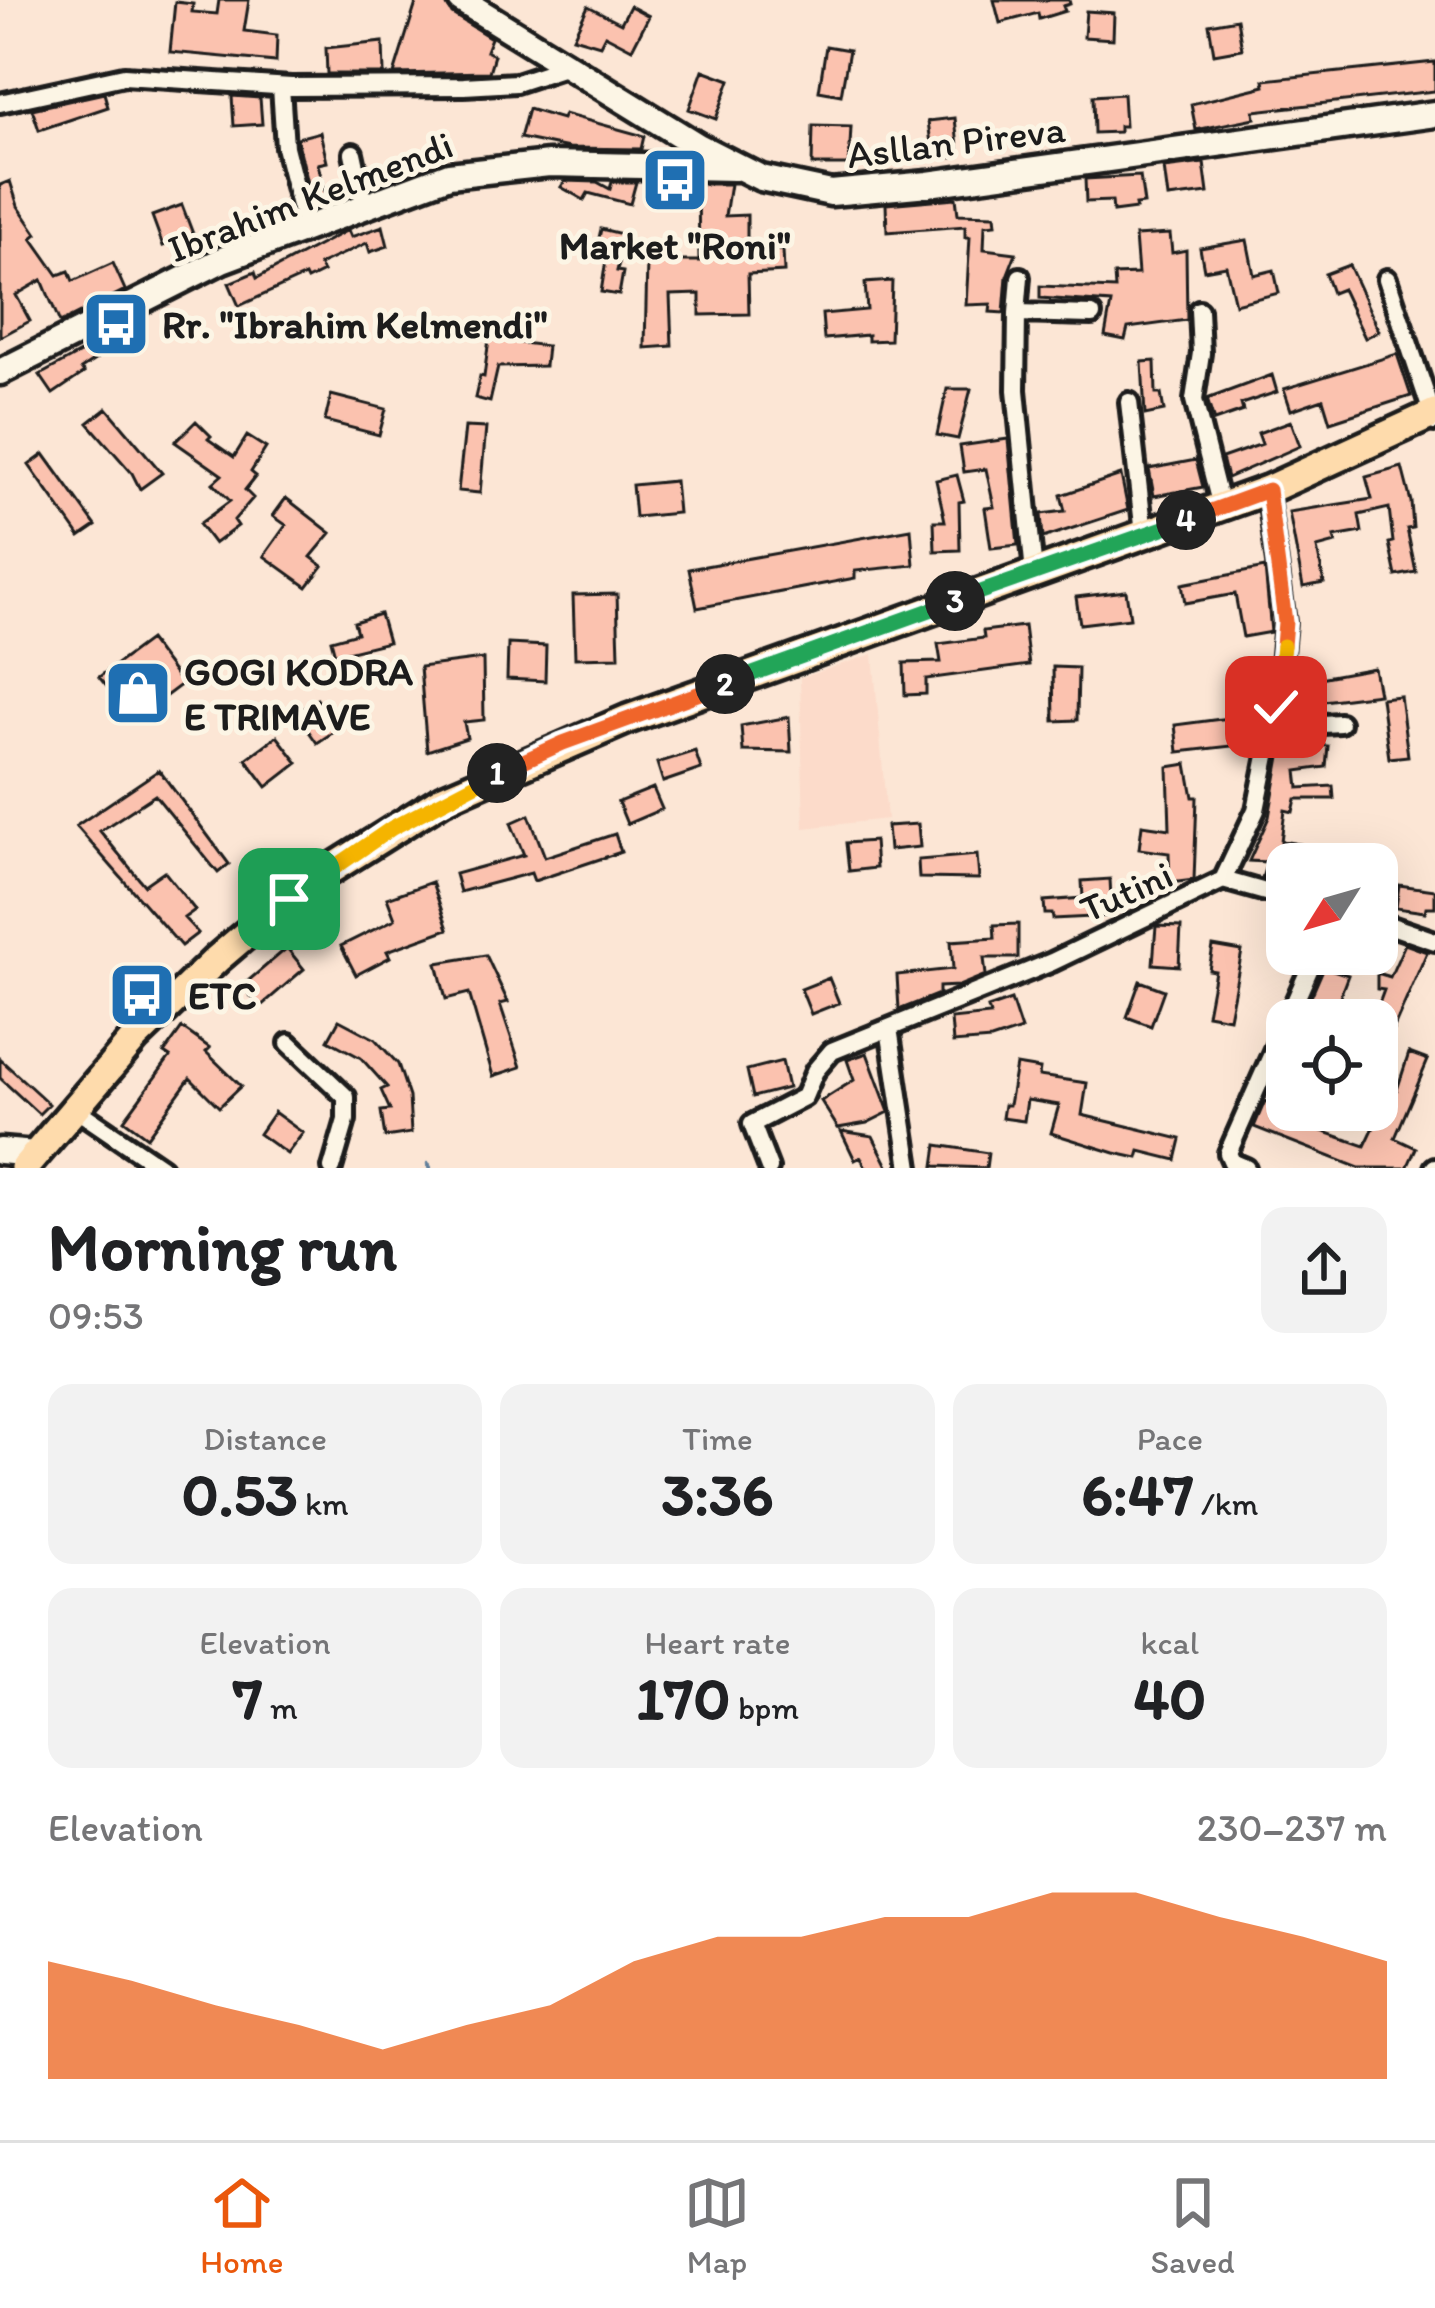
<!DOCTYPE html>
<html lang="en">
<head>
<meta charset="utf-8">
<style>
	body { margin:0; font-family:Itim,sans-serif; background:#f2f2f2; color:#202124; height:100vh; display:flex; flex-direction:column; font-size:45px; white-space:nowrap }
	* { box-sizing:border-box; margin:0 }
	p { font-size:39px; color:#757577 }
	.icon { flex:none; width:66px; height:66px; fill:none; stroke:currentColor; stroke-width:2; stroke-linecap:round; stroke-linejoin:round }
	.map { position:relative; height:1168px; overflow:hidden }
	.details { display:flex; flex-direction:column; background:#fff; flex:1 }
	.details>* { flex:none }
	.needle { width:78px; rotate:233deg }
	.controls { position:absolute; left:1266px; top:843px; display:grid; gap:24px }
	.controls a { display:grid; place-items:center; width:132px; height:132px; border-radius:24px; background:#fff; box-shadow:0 12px 48px #0002; font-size:60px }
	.pin { position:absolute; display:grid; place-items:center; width:102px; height:102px; color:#fff; margin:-51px; border-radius:24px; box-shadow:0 6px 18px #0006 }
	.km { position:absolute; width:60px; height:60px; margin:-30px; border-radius:50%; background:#222; color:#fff; font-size:33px; line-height:60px; text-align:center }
	.round { display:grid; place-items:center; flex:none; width:126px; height:126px; border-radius:24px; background:#f2f2f2 }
	.headline { display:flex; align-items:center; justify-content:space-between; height:204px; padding:0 48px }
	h1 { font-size:66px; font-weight:700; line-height:90px }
	.metrics { display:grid; grid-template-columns:repeat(3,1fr); gap:18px; height:204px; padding:12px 48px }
	.metrics div { display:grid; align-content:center; border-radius:24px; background:#f2f2f2; text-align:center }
	.metrics b { font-size:60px; font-weight:700 }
	.metrics small { font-size:33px; font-weight:400 }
	.metrics p { font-size:33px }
	.chart { height:336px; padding:24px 48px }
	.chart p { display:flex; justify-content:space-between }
	.chart svg { width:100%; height:216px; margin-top:12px; fill:#ea580c; opacity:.7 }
	.menu { display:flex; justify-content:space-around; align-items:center; height:168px; border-top:3px solid #e0e0e0; background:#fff; font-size:33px; color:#757577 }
	.menu a { display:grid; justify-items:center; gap:6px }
	.menu .active { color:#ea580c }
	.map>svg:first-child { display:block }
</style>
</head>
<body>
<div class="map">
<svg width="1435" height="1168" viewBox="0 0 1435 1168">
	<rect width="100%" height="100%" fill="#fce6d5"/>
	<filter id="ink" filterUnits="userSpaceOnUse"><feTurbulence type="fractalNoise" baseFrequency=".00833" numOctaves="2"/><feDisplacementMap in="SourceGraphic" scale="24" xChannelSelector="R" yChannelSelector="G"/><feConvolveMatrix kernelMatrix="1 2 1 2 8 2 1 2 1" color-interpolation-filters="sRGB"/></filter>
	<g filter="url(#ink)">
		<!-- built -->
		<path fill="#fcdbca" d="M 873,654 L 887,819 L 804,828 L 800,678 Z"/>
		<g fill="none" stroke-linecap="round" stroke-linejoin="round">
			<!-- stream -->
			<path stroke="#64809b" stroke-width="4.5" d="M 428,1164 L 430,1168"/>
		</g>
		<!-- building -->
		<path fill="#fbc2af" stroke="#1c1c1c" stroke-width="3" d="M 219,0 L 249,0 L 244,31 L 277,35 L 276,62 L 170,52 L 175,2 L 193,4 L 192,12 L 217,14 Z
			M 417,0 L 444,0 L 452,14 L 491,38 L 486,51 L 494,55 L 489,72 L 394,74 Z
			M 994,0 L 1069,0 L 1070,4 L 1063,6 L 1065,11 L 1039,19 L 1038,13 L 1000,23 Z
			M 588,6 L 621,23 L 630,6 L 649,16 L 632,49 L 605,35 L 600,45 L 573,37 Z
			M 1086,11 L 1114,13 L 1113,39 L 1084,37 Z
			M 1237,19 L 1242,49 L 1214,54 L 1209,24 Z
			M 383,42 L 384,74 L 327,74 L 326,48 Z
			M 826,46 L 849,50 L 841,95 L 819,91 Z
			M 1435,62 L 1435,91 L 1254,111 L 1255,118 L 1196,130 L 1191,104 L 1265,86 L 1264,80 Z
			M 703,70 L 730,80 L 716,119 L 689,109 Z
			M 104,93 L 108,107 L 39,130 L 32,109 Z
			M 1123,94 L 1125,126 L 1119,126 L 1119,132 L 1094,133 L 1093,96 Z
			M 232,96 L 260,98 L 262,124 L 234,126 Z
			M 528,109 L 562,119 L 564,114 L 644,136 L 641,149 L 569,148 L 520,138 Z
			M 955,118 L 959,156 L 933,159 L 928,121 Z
			M 813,126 L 851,127 L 849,165 L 812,165 Z
			M 320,132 L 327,162 L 318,164 L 325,193 L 337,190 L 339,198 L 314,208 L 297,138 Z
			M 1204,163 L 1208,193 L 1168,198 L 1164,168 Z
			M 1140,176 L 1144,204 L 1135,205 L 1136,209 L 1113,212 L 1112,201 L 1086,202 L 1085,179 Z
			M 10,181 L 18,206 L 37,234 L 32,238 L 58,275 L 69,271 L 73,281 L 113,263 L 125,290 L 60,323 L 42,280 L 16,295 L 30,321 L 0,337 L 0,185 Z
			M 565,181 L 597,182 L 610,189 L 612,182 L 636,182 L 630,204 L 588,193 L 584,200 L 561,187 Z
			M 698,184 L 730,184 L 725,216 L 747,215 L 747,252 L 783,250 L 784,272 L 748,274 L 749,314 L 700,315 L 700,294 L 670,295 L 672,346 L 645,348 L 647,261 L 699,261 Z
			M 956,198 L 958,214 L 995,215 L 996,224 L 985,225 L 984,249 L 1016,253 L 1007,276 L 1004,313 L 990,312 L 991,304 L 966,305 L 970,237 L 965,237 L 965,226 L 887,232 L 886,204 Z
			M 182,205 L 193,234 L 163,246 L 152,216 Z
			M 383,226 L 388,246 L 370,252 L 367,243 L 319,265 L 323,272 L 307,280 L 305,276 L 239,306 L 229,283 L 255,272 L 257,278 L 348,230 L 351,237 Z
			M 601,229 L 626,235 L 617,271 L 623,272 L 619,295 L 601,292 L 607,254 L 596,251 Z
			M 1170,234 L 1172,253 L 1186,250 L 1187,320 L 1128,328 L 1125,340 L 1105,336 L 1111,303 L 1040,298 L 1040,286 L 1115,289 L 1114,275 L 1138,274 L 1135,236 Z
			M 1247,240 L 1254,275 L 1274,270 L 1279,293 L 1235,304 L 1226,266 L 1204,270 L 1200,248 Z
			M 1349,265 L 1379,331 L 1365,338 L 1342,289 L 1332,293 L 1325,274 Z
			M 892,281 L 890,340 L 868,341 L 868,335 L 824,339 L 822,314 L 867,310 L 865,283 Z
			M 131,325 L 136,333 L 81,369 L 84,373 L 53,394 L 40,375 Z
			M 489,339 L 547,346 L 545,366 L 498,367 L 490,402 L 475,398 L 480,376 L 484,377 Z
			M 1397,354 L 1411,396 L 1330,422 L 1323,399 L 1291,410 L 1284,389 Z
			M 1155,361 L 1156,394 L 1161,394 L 1164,411 L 1145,415 L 1142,362 Z
			M 1272,375 L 1277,392 L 1241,404 L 1243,411 L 1214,421 L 1207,399 Z
			M 947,389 L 971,389 L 958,439 L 937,435 Z
			M 331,395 L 386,409 L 379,435 L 325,421 Z
			M 107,408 L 162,473 L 140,489 L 132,473 L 88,423 Z
			M 196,421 L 211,436 L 208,439 L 234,457 L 247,436 L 266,448 L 251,472 L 256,476 L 245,490 L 253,498 L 234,520 L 238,526 L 214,544 L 199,524 L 230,501 L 213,483 L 222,475 L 175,442 Z
			M 1291,421 L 1300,446 L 1227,478 L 1222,458 L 1262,444 L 1258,433 Z
			M 465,427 L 486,428 L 480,493 L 458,491 Z
			M 1008,439 L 1018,545 L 991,548 L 985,508 L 994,507 L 986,469 L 964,472 L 960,446 Z
			M 44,454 L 96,526 L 80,537 L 29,465 Z
			M 1196,460 L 1203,487 L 1154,496 L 1149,469 Z
			M 1402,467 L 1411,502 L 1413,528 L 1407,529 L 1416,572 L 1396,576 L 1389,543 L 1393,542 L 1389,508 L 1359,515 L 1362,532 L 1334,537 L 1336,543 L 1317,548 L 1324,583 L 1303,587 L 1289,512 L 1372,499 L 1366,477 Z
			M 957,475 L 964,501 L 959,502 L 960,550 L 935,551 L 934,521 L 945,521 L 936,480 Z
			M 1121,475 L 1128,510 L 1043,538 L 1041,514 L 1065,511 L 1061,495 Z
			M 675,481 L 678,513 L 635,517 L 632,485 Z
			M 286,498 L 331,533 L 311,557 L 323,566 L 307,587 L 264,556 L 286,525 L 273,516 Z
			M 911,529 L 914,565 L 855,571 L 855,578 L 697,608 L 689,569 Z
			M 1265,568 L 1271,632 L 1243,637 L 1235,594 L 1185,603 L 1182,584 Z
			M 1126,591 L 1130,618 L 1080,624 L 1076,597 Z
			M 617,594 L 619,657 L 575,658 L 573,595 Z
			M 380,614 L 388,642 L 335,655 L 331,640 L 357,633 L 354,622 Z
			M 1024,626 L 1029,665 L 926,679 L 926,694 L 905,695 L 904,663 L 941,662 L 938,644 L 984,638 L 983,631 Z
			M 149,640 L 182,684 L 134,720 L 99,677 Z
			M 508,644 L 546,646 L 545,681 L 507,679 Z
			M 483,659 L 484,720 L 464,722 L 467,738 L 427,751 L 420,667 Z
			M 1053,667 L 1078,668 L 1077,720 L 1054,721 Z
			M 1374,668 L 1379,694 L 1307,703 L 1303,681 Z
			M 1400,696 L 1408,756 L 1389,758 L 1381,698 Z
			M 317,699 L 338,729 L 317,743 L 296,713 Z
			M 789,717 L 791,752 L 743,751 L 741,726 Z
			M 1229,718 L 1232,746 L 1178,752 L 1175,725 Z
			M 277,736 L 298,763 L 267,787 L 246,759 Z
			M 1307,739 L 1307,744 L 1328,746 L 1326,767 L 1297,771 L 1299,788 L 1333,786 L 1334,799 L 1296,799 L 1293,812 L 1285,810 L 1281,841 L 1342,851 L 1340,864 L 1287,864 L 1285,884 L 1262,878 L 1267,862 L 1249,861 L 1269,817 L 1283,740 Z
			M 695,751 L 701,769 L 663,782 L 657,763 Z
			M 1187,764 L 1193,797 L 1197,797 L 1194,880 L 1170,883 L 1169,853 L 1139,849 L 1142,825 L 1170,829 L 1168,767 Z
			M 159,770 L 229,864 L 218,873 L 155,795 L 100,831 L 144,885 L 164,871 L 195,910 L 184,918 L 198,933 L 181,946 L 76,826 Z
			M 653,788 L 662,809 L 627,824 L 618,802 Z
			M 529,815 L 545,857 L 615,834 L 621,852 L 534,881 L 531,873 L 460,892 L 455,874 L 524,855 L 511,823 Z
			M 918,824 L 920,847 L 889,850 L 887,826 Z
			M 874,841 L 876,868 L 849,871 L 846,843 Z
			M 977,855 L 979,879 L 919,878 L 918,860 Z
			M 1110,879 L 1112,916 L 1053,919 L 1052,914 L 1045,914 L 1044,901 L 1083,898 L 1082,881 Z
			M 432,882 L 448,929 L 387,951 L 390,957 L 356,975 L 341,946 L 395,919 L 387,898 Z
			M 1399,885 L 1435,890 L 1435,907 L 1426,907 L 1425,912 L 1396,908 Z
			M 1018,924 L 1018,958 L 984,958 L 986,975 L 959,986 L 939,987 L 939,994 L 899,1010 L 897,975 L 953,969 L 951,941 L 995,938 L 994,925 Z
			M 1156,926 L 1181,927 L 1179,966 L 1153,964 Z
			M 1405,944 L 1427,952 L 1389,1039 L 1377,1034 L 1373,1020 L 1384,990 L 1377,989 L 1377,973 L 1390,977 Z
			M 1213,946 L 1242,951 L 1229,1018 L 1207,1014 L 1215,971 L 1209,970 Z
			M 287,948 L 304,969 L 260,1007 L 242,986 Z
			M 486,955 L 508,1002 L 500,1004 L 521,1067 L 493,1076 L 469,993 L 446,999 L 437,963 Z
			M 1324,967 L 1348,975 L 1336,1007 L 1311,997 Z
			M 829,978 L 839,1003 L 811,1014 L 801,989 Z
			M 1140,981 L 1164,990 L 1151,1026 L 1127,1017 Z
			M 1011,1000 L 1021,1030 L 991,1040 L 953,1043 L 951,1019 L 990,1015 L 988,1008 Z
			M 339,1020 L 375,1039 L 398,1064 L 409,1097 L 411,1133 L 385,1137 L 381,1111 L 390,1110 L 381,1090 L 387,1087 L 361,1058 L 328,1040 Z
			M 182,1028 L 210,1048 L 206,1052 L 241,1086 L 219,1107 L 190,1078 L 147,1137 L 124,1120 L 170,1057 L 164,1053 Z
			M 867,1053 L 889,1112 L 867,1123 L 838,1128 L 821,1101 L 854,1080 L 847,1060 Z
			M 1409,1053 L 1428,1060 L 1395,1138 L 1416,1148 L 1407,1168 L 1359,1168 L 1254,1127 L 1265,1101 L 1315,1125 L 1313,1128 L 1365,1146 L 1391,1091 L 1396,1093 Z
			M 0,1059 L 49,1104 L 39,1114 L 0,1078 Z
			M 782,1061 L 788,1088 L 753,1097 L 747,1070 Z
			M 1016,1065 L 1040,1069 L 1039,1076 L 1087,1083 L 1082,1115 L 1181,1139 L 1176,1160 L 1140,1151 L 1138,1158 L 1115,1153 L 1051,1133 L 1059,1105 L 1027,1100 L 1024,1121 L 1002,1118 L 1004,1105 L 1009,1105 Z
			M 274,1112 L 303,1133 L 287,1154 L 259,1134 Z
			M 841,1131 L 873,1136 L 889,1168 L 866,1168 L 861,1157 L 855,1160 Z
			M 937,1145 L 988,1153 L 986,1168 L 934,1166 Z"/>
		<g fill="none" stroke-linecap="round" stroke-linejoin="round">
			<defs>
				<path id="street" d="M 281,87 L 285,147 L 306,229
					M 0,103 L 124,76 L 291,87 L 464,86 L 516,83 L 568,66
					M 353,153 L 365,208
					M 1387,279 L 1435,422
					M 1199,310 L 1201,353 L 1194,400 L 1221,507
					M 1017,313 L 1020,277
					M 1129,402 L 1144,534
					M 1034,573 L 1016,390 L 1017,313 L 1092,315
					M 1273,727 L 1340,723
					M 1223,880 L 1287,898
					M 1377,921 L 1435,941
					M 1287,1020 L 1316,954
					M 889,1028 L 910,1168
					M 289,1043 L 346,1097 L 346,1120 L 332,1168
					M 74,1108 L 162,1168
					M 769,1168 L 752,1124 L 804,1097 L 815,1071 L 832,1051 L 1052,962 L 1223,880 L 1256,810 L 1277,707 L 1285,622 L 1267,490
					M 1246,1168 L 1232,1162 L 1228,1153 L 1287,1020
					M 1434,1168 L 1435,1167"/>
				<path id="secondary" d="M 461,0 L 698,146 L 761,178 L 831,193 L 928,184 L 1435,114
					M 0,372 L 222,260 L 449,175 L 549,164 L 734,168
					M 0,1151 L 35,1154"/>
				<path id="primary" d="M 24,1168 L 135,1038 L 217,959 L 298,890 L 443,799 L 628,719 L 1267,490 L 1435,413"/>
			</defs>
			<!-- street casing -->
			<use href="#street" stroke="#1c1c1c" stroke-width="26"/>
			<!-- secondary casing -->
			<use href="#secondary" stroke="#1c1c1c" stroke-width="33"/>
			<!-- primary casing -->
			<use href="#primary" stroke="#1c1c1c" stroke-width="36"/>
			<!-- street -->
			<use href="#street" stroke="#fcf5e5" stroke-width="16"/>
			<!-- secondary -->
			<use href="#secondary" stroke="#fcf5e5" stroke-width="24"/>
			<!-- primary -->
			<use href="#primary" stroke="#fedbac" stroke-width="27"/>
		</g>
	</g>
	<g fill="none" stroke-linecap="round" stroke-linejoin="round" filter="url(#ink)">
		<defs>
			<path id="split-1" d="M 289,899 L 392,828 L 497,773"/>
			<path id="split-2" d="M 497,773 L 563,743 L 725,684"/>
			<path id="split-3" d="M 725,684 L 955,601"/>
			<path id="split-4" d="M 955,601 L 1186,520"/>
			<path id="split-5" d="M 1186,520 L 1268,490 L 1285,622 L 1283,646"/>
			<path id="split-6" d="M 1276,707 L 1283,646"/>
		</defs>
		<!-- split-1 casing -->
		<use href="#split-1" stroke="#fff" stroke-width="24"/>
		<!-- split-2 casing -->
		<use href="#split-2" stroke="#fff" stroke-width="24"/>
		<!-- split-3 casing -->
		<use href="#split-3" stroke="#fff" stroke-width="24"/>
		<!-- split-4 casing -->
		<use href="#split-4" stroke="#fff" stroke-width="24"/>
		<!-- split-5 casing -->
		<use href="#split-5" stroke="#fff" stroke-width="24"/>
		<!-- split-6 casing -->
		<use href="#split-6" stroke="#fff" stroke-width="24"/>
		<!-- split-1 -->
		<use href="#split-1" stroke="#f5b400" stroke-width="15"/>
		<!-- split-2 -->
		<use href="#split-2" stroke="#f0652b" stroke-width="15"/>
		<!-- split-3 -->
		<use href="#split-3" stroke="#22a559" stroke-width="15"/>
		<!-- split-4 -->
		<use href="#split-4" stroke="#22a559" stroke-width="15"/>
		<!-- split-5 -->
		<use href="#split-5" stroke="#f0652b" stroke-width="15"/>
		<!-- split-6 -->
		<use href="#split-6" stroke="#f5b400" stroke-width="15"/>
	</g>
	<!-- icons -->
	<defs>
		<symbol id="bus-square" viewBox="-11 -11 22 22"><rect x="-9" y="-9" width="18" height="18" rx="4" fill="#1f6fb2" stroke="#fcf5e5"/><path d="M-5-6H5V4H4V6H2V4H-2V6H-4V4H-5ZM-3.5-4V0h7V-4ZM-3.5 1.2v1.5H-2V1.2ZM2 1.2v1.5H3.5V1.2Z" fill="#fff"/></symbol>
		<symbol id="shop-square" viewBox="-11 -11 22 22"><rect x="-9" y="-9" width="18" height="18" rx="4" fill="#1f6fb2" stroke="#fcf5e5"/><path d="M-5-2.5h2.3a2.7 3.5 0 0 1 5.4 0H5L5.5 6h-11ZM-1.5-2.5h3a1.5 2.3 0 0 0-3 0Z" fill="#fff"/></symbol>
	</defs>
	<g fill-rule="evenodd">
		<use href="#bus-square" x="637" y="142" width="76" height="76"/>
		<use href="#bus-square" x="78" y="286" width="76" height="76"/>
		<use href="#shop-square" x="100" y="655" width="76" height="76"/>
		<use href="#bus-square" x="104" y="957" width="76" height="76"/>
	</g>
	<g text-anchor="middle" stroke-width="10" stroke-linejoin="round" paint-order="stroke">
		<!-- street labels -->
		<g font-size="39" fill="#1c1c1c" stroke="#fcf5e5">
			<text transform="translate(956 141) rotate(-7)" y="14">Asllan Pireva</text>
			<text transform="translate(310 196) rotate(-21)" y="14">Ibrahim Kelmendi</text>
			<text transform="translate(1126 891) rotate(-24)" y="14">Tutini</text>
		</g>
		<!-- poi labels -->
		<g font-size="39" font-weight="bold" fill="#1c1c1c" stroke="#fcf5e5" text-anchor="start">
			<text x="675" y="259" text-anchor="middle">Market "Roni"</text>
			<text x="162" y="338">Rr. "Ibrahim Kelmendi"</text>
			<text x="184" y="685">GOGI KODRA<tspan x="184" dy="45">E TRIMAVE</tspan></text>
			<text x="188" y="1009">ETC</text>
		</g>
	</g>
</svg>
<div class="controls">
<a><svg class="needle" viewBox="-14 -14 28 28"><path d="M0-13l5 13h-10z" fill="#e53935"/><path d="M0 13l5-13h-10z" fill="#757577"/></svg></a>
<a><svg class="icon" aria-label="locate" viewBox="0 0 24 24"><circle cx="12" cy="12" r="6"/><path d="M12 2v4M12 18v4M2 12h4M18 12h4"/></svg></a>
</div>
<div class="pin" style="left:289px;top:899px;background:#1e9e55"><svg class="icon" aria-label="arrive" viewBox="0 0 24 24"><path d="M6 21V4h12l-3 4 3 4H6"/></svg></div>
<div class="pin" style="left:1276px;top:707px;background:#d93025"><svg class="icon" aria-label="check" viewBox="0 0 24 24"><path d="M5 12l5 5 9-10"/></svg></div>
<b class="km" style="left:497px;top:773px">1</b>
<b class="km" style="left:725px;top:684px">2</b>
<b class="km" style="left:955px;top:601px">3</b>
<b class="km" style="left:1186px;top:520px">4</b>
</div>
<section class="details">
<div class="headline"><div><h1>Morning run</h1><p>09:53</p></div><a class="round"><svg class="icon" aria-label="share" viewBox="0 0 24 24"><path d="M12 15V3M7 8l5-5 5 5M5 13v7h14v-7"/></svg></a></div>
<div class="metrics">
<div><p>Distance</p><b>0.53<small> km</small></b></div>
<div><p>Time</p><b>3:36</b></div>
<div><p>Pace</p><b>6:47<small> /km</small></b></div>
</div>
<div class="metrics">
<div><p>Elevation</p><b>7<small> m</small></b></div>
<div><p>Heart rate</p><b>170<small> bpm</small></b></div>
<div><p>kcal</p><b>40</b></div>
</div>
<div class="chart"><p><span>Elevation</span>230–237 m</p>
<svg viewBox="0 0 160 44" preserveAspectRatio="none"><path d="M0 44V20L10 24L20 29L30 33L40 38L50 33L60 29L70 20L80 15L90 15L100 11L110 11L120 6L130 6L140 11L150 15L160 20V44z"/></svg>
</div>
</section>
<nav class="menu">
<a class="active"><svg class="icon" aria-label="home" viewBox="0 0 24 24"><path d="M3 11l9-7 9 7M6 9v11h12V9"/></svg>Home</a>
<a><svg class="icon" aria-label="map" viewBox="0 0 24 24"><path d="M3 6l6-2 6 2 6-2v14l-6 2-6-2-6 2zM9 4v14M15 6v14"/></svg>Map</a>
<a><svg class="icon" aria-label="saved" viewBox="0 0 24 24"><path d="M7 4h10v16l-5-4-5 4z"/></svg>Saved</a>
</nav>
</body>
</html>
